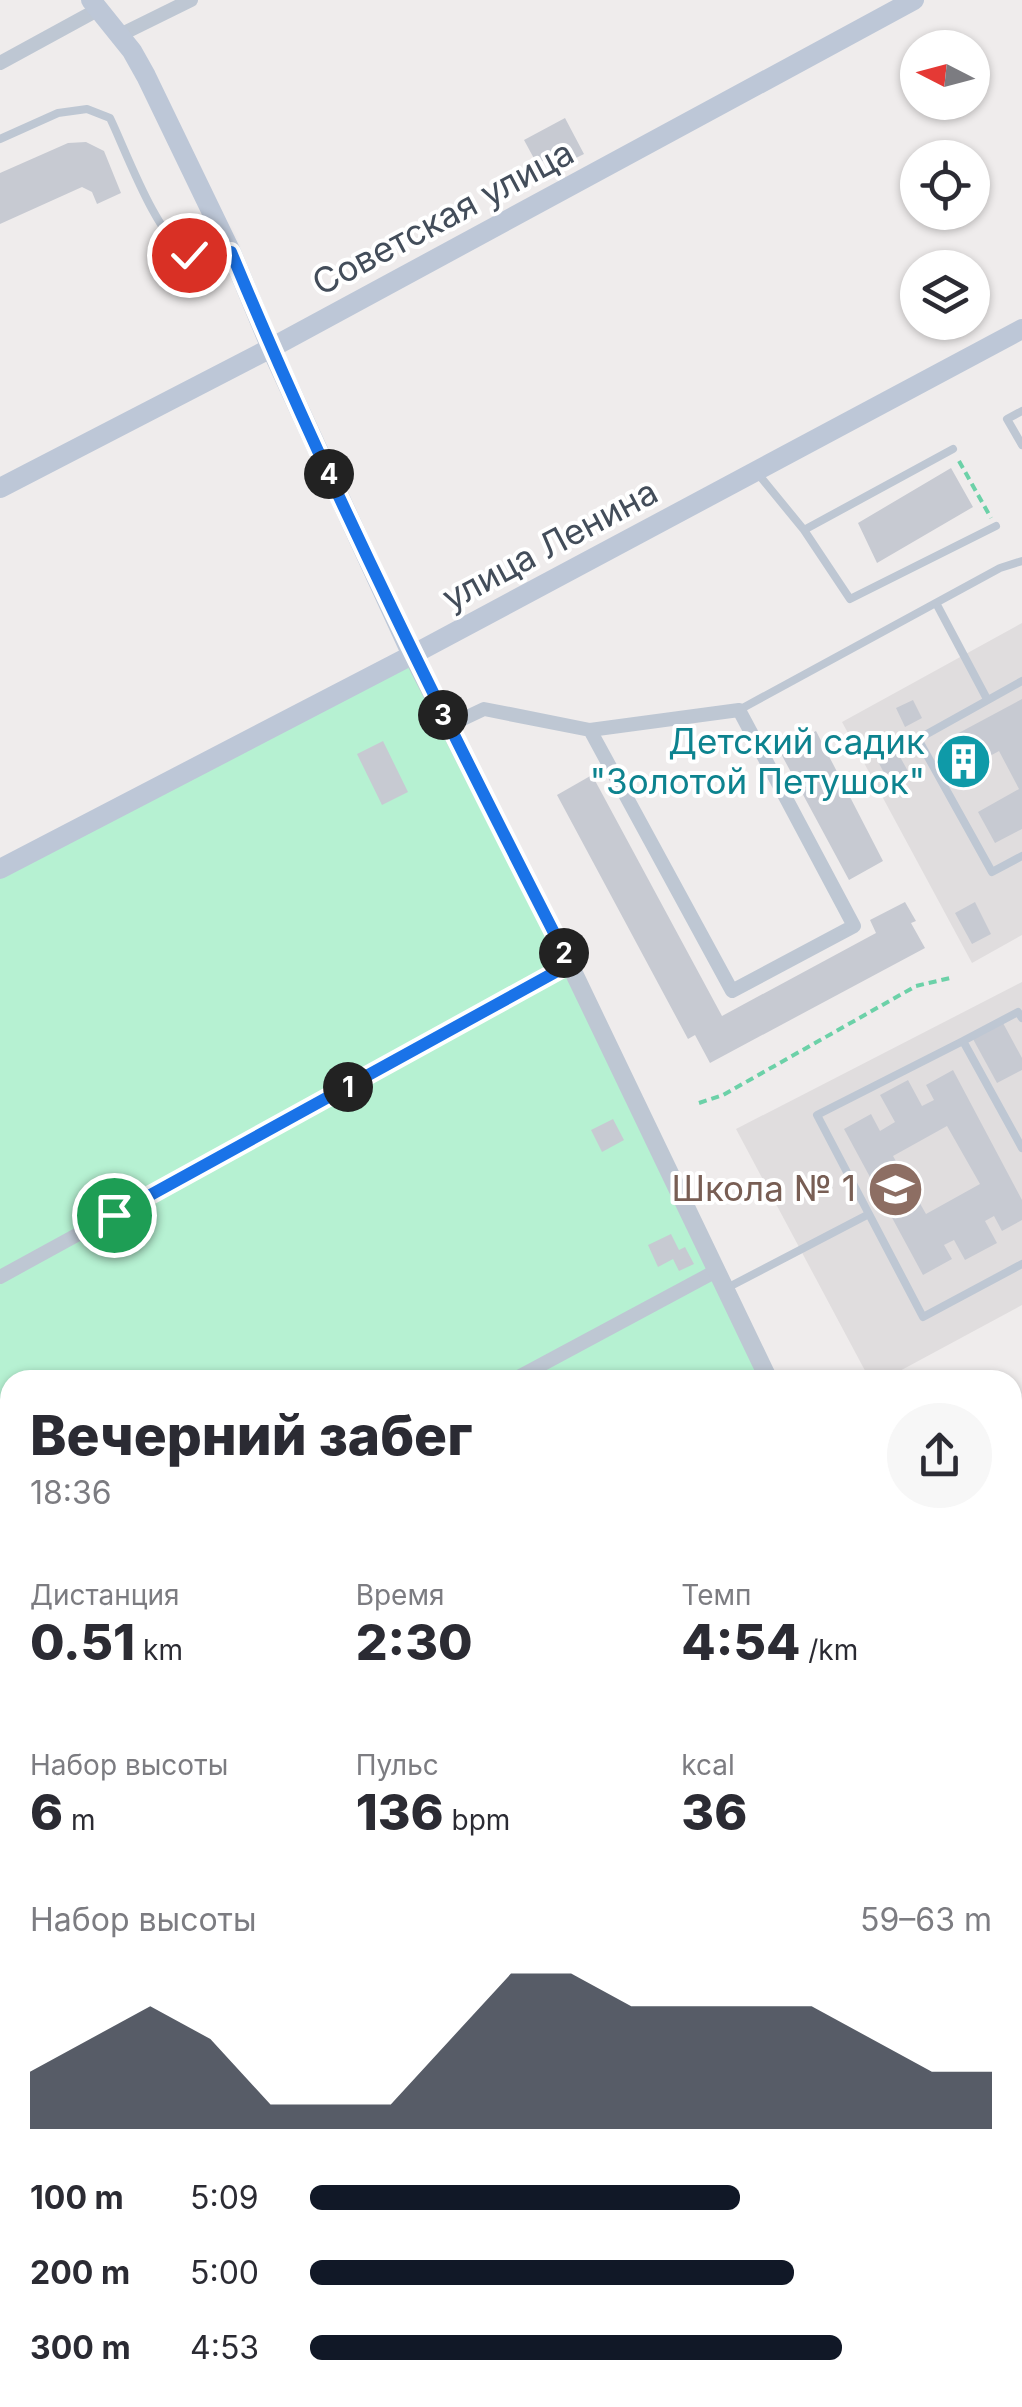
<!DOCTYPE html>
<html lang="ru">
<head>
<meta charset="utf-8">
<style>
	body { margin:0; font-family:Inter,sans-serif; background:#f7f7f7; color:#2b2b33; height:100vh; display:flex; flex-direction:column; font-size:38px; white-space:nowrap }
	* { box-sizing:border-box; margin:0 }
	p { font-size:32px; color:#7c7c81 }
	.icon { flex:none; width:55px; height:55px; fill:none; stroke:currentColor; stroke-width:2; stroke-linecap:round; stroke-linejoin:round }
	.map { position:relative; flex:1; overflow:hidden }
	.details { position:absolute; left:0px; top:1370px; width:1022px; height:1038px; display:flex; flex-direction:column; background:#fff; border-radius:30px 30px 0 0; box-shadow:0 2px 8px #0004 }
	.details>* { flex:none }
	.needle { width:65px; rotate:276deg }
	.buttons { position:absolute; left:900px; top:30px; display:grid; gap:20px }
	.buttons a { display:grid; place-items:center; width:90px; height:90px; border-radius:50%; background:#fff; box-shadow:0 2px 8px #0004; font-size:50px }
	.pin { position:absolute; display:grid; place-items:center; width:85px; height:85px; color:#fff; margin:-42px; border:5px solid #fff; border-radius:50%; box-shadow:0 2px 10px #0007 }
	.km { position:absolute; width:50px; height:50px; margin:-25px; border-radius:50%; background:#222; color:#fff; font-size:28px; line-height:50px; text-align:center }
	.round { display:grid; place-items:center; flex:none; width:105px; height:105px; border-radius:52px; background:#f7f7f7 }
	.overview { display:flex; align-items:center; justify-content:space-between; height:170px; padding:0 30px }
	h1 { font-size:55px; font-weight:800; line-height:75px }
	.stats { display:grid; grid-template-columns:repeat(3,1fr); gap:15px; height:170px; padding:10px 30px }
	.stats div { display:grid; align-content:center }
	.stats b { font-size:50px; font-weight:800 }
	.stats small { font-size:28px; font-weight:400 }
	.stats p { font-size:28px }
	.chart { height:280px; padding:20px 30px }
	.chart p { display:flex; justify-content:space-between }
	.chart svg { width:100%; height:180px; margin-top:10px; fill:#111827; opacity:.7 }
	ul { padding:0 30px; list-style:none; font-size:32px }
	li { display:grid; grid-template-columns:160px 120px 1fr; align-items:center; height:75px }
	li i { height:25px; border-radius:12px; background:#111827 }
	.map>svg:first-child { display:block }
</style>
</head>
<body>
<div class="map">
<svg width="1022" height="2407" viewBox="0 0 1022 2407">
	<rect width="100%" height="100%" fill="#efecec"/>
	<!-- education -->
	<path fill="#e0ddde" d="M 1022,623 L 1022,935 L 972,963 L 842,722 Z
		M 1022,982 L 1022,1305 L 883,1380 L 870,1380 L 736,1129 Z"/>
	<!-- green -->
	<path fill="#b6f1d2" d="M 412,655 L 769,1380 L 10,1380 L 10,2053 L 0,2059 L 0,872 Z"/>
	<!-- building -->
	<path fill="#c7cad2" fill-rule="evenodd" d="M 565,118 L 584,154 L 566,163 L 560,152 L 537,164 L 524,140 Z
		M 86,142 L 104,151 L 121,193 L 97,204 L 92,192 L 82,187 L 0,224 L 0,173 L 68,143 Z
		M 951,468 L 973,507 L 877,563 L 858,523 Z
		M 1022,699 L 1022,829 L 995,843 L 978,812 L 1019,789 L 999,751 L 957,774 L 940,743 Z
		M 913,700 L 922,718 L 905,727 L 896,708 Z
		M 816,731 L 883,861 L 849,880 L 779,750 Z
		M 383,741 L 408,792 L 382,805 L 357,754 Z
		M 893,744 L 910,775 L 891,786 L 874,754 Z
		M 592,775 L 722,1016 L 876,933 L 870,920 L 905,902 L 916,921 L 911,923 L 925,948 L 710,1063 L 695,1035 L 688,1039 L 557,795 Z
		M 975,902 L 991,934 L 972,944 L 955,913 Z
		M 1003,1023 L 1022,1058 L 1022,1070 L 997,1083 L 973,1039 Z
		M 953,1070 L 1022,1200 L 1022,1220 L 1002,1231 L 994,1216 L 985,1221 L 997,1243 L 965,1260 L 954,1240 L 944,1245 L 952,1259 L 923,1275 L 844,1129 L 871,1114 L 880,1131 L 895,1122 L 880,1095 L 908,1080 L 922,1106 L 934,1100 L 926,1085 ZM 947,1126 L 980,1184 L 926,1214 L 893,1156 Z
		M 613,1119 L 624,1140 L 602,1152 L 591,1130 Z
		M 671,1234 L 679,1250 L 685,1247 L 694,1264 L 679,1271 L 673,1259 L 658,1267 L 648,1245 Z
		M 5,1697 L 10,1707 L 10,1724 L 0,1729 L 0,1700 Z
		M 1012,2155 L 1022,2172 L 1022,2213 L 1012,2218 Z
		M 1022,2285 L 1022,2329 L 1012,2335 L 1012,2290 Z
		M 10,2319 L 10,2365 L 0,2371 L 0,2324 Z
		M 86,2398 L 116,2398 L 98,2407 L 91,2407 Z
		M 239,2398 L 287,2398 L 292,2407 L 244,2407 Z
		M 357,2398 L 402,2398 L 407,2407 L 362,2407 Z"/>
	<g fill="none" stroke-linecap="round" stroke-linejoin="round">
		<!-- path -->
		<path stroke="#6cd1a8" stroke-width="4" stroke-dasharray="8 5" stroke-linecap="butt" d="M 959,461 L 991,518
			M 699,1103 L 723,1095 L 916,986 L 950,978"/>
		<!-- service -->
		<path stroke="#bec7d3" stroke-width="8" d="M 0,139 L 58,113 L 87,109 L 110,118 C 126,151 157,238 189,255 C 202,262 214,257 227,253
			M 1022,411 L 1007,419 L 1022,445
			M 759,475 L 804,530 L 850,599 L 996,526
			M 804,530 L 953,449
			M 936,603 L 987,699
			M 1022,681 L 918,739 L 992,872 L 1022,856
			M 739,710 L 1000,568 L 1022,561
			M 963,1041 L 1018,1012 L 1022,1018
			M 1022,1148 L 963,1041 L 817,1115 L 923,1317 L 1022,1264
			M 725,1289 L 869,1214
			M 1012,2365 L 1022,2383
			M 420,2398 L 425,2407
			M 704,2398 L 709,2407
			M 748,2407 L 765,2398"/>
		<!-- minor -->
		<path stroke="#bec7d3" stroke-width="14" d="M 120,35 L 191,0
			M 0,63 L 99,9
			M 448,726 L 484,709 L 590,730 L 732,991 L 854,926 L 739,710 L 590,730
			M 0,1277 L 570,965
			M 513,1380 L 716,1271
			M 1012,1523 L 1022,1518
			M 0,1654 L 10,1649
			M 0,1793 L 10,1812
			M 0,2061 L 10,2055
			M 310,2398 L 315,2407"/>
		<!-- tertiary -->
		<path stroke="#bec7d3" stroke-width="18" d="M 412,655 L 570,965 L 769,1380
			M 1012,1875 L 1022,1895
			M 1012,2074 L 1022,2092
			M 1012,2356 L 1022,2351
			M 146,2407 L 164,2398
			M 919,2407 L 937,2398"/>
		<!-- secondary -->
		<path stroke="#bdc7d7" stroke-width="20" d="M 91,0 L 132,51 L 146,76 L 231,252 L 271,348 L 412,655
			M 0,488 L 271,348 L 914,0
			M 0,869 L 412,655 L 1022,329"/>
	</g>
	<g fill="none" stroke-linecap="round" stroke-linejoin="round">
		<defs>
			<path id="route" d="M 114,1215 L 570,964 C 450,730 332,495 231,252 L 206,260 L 189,255"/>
		</defs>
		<!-- route casing -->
		<use href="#route" stroke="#fff" stroke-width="20"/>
		<!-- route -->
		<use href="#route" stroke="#1a73e8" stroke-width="12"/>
	</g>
	<!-- icons -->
	<defs>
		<symbol id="building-disc" viewBox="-11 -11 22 22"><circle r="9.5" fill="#0f9aa8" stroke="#fff"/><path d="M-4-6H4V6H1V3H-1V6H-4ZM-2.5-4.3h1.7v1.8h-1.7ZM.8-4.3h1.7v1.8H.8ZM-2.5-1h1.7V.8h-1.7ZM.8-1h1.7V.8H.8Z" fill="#fff"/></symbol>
		<symbol id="school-disc" viewBox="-11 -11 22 22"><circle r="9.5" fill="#8d6e63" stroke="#fff"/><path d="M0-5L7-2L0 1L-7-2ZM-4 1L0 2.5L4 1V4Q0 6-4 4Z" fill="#fff"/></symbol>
	</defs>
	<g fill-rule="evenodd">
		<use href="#building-disc" x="932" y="730" width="63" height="63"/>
		<use href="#school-disc" x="864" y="1158" width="63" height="63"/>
	</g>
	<g text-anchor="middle" stroke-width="8" stroke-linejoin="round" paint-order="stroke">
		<!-- street labels -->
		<g font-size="35" fill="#434d5a" stroke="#fff">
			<text transform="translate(443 218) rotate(-28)" y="12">Советская улица</text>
			<text transform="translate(550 545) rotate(-28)" y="12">улица Ленина</text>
		</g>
		<!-- culture labels -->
		<g font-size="35" fill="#0d838f" stroke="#fff" text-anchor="end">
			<text x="925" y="754">Детский садик<tspan x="925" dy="40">"Золотой Петушок"</tspan></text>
		</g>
		<!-- education labels -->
		<g font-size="35" fill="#785e54" stroke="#fff" text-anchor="end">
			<text x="856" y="1201">Школа № 1</text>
		</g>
	</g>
</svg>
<div class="buttons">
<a><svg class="needle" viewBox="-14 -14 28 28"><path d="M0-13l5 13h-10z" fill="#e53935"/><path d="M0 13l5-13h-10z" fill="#7c7c81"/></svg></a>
<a><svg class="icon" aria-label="locate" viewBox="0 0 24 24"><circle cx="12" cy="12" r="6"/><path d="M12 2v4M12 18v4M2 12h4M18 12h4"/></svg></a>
<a><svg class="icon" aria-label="layers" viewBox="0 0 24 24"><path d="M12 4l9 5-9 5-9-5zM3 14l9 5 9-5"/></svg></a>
</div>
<div class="pin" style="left:114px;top:1215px;background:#1e9e55"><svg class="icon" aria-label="arrive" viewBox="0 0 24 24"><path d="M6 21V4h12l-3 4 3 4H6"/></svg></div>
<div class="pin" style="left:189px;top:255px;background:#d93025"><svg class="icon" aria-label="check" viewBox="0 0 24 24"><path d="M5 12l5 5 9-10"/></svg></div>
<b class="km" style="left:348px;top:1087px">1</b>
<b class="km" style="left:564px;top:953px">2</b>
<b class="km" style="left:443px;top:715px">3</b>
<b class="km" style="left:329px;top:474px">4</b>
<section class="details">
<div class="overview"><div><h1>Вечерний забег</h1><p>18:36</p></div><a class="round"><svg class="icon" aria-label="share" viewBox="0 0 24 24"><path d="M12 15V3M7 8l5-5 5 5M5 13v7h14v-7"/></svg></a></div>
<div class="stats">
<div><p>Дистанция</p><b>0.51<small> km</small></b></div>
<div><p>Время</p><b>2:30</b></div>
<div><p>Темп</p><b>4:54<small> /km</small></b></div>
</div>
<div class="stats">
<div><p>Набор высоты</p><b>6<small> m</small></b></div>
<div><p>Пульс</p><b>136<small> bpm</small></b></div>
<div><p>kcal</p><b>36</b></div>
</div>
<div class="chart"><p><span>Набор высоты</span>59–63 m</p>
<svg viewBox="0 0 160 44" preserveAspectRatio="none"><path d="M0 44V30L10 22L20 14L30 22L40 38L50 38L60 38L70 22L80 6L90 6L100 14L110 14L120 14L130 14L140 22L150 30L160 30V44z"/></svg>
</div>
<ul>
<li><b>100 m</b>5:09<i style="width:63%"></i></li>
<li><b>200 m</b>5:00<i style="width:71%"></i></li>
<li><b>300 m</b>4:53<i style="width:78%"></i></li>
</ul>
</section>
</div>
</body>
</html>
